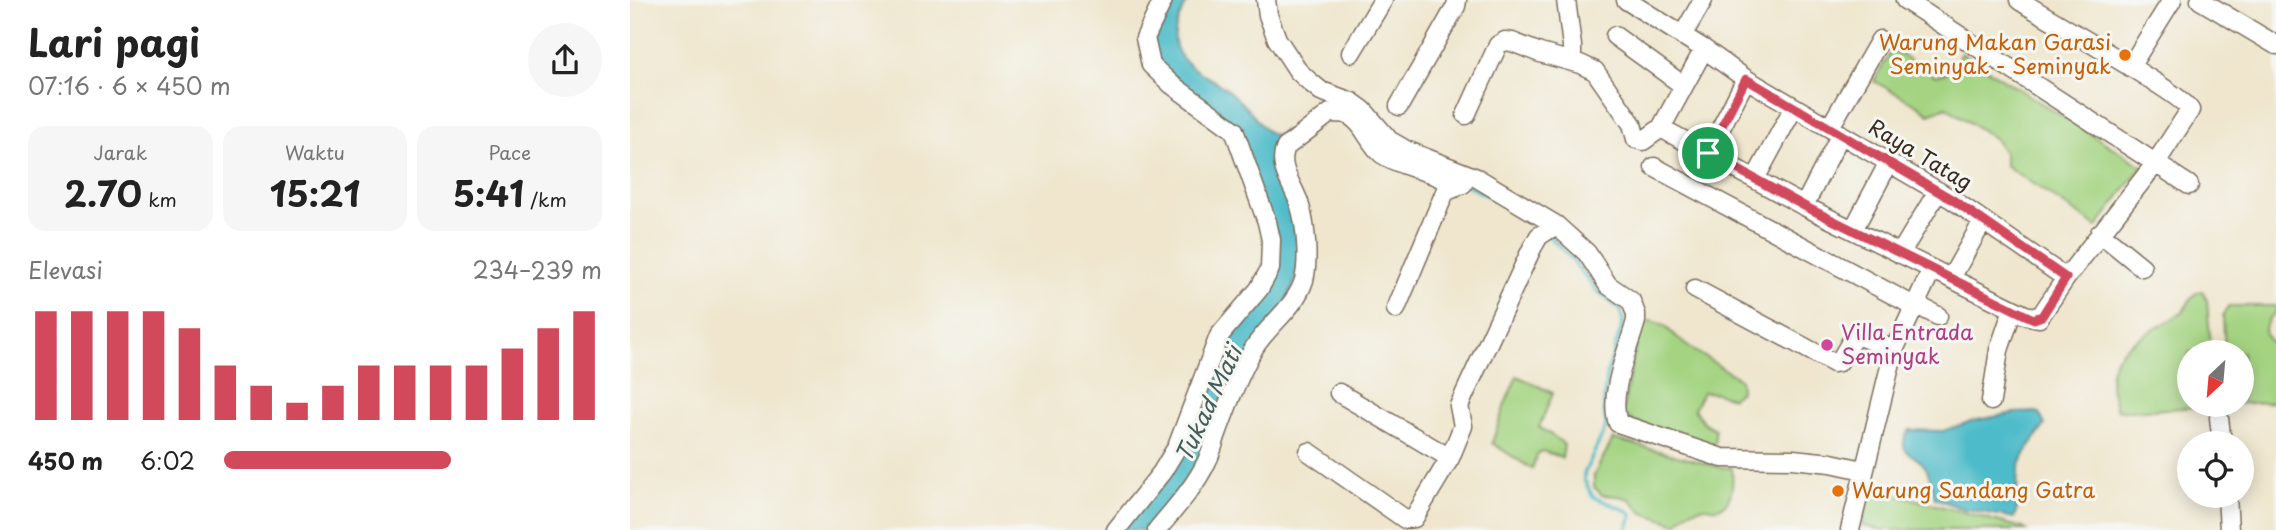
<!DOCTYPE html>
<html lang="id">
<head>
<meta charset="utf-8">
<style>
	body { margin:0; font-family:"Playpen Sans",sans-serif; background:#f6f6f6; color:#222; height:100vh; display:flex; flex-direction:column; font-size:26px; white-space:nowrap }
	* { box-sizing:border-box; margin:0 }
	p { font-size:23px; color:#767676 }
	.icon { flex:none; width:38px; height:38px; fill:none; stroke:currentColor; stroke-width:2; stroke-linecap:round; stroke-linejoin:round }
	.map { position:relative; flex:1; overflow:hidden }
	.side { display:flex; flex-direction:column; background:#fff; width:630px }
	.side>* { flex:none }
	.needle { width:46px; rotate:206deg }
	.fabs { position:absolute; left:1547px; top:340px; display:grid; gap:14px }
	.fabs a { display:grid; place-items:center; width:77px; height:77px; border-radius:50%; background:#fff; box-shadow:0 4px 18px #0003; font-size:35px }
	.pin { position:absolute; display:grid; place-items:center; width:60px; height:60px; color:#fff; margin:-30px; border:4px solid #fff; border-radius:50%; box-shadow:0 2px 7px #0007 }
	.round { display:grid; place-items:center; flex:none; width:74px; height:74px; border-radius:37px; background:#f6f6f6 }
	.headline { display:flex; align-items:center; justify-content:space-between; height:119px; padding:0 28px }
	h1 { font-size:38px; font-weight:700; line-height:52px }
	.metrics { display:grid; grid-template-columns:repeat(3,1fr); gap:10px; height:119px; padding:7px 28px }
	.metrics div { display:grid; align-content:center; border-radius:18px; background:#f6f6f6; text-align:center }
	.metrics b { font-size:35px; font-weight:700 }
	.metrics small { font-size:19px; font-weight:400 }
	.metrics p { font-size:19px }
	.chart { height:196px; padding:14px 28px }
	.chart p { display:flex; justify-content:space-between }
	.chart svg { width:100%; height:126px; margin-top:7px; stroke:#d1495b; stroke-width:6 }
	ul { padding:0 28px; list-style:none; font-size:23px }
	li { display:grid; grid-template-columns:112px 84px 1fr; align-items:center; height:52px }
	li i { height:18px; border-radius:9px; background:#d1495b }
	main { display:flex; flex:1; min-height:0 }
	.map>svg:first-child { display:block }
</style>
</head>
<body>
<main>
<section class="side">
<div class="headline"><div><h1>Lari pagi</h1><p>07:16 · 6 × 450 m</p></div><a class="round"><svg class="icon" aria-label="share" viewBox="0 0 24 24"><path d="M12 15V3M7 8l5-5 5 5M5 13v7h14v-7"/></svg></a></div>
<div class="metrics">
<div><p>Jarak</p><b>2.70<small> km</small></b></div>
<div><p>Waktu</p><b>15:21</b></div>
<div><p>Pace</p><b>5:41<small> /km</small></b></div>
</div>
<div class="chart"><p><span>Elevasi</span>234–239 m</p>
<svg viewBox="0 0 160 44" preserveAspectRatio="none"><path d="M5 44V6M15 44V6M25 44V6M35 44V6M45 44V12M55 44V25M65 44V32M75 44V38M85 44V32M95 44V25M105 44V25M115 44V25M125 44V25M135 44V19M145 44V12M155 44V6"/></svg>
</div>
<ul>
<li><b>450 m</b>6:02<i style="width:60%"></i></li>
</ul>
</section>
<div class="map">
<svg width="1646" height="530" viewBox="0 0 1646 530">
	<rect width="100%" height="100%" fill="#f6f6f2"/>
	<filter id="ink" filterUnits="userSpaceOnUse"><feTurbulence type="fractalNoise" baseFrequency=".0143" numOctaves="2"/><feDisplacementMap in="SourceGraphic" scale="14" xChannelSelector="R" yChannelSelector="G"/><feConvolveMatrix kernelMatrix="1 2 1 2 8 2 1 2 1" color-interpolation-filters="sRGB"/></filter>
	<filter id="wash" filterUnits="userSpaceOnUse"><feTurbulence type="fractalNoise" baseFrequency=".00686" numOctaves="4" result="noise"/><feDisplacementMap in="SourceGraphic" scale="28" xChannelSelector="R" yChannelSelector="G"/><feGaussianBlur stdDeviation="1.57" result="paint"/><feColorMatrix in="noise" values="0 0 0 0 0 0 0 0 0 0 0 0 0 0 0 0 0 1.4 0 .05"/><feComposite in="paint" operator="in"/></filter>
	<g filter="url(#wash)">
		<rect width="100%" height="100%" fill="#efe6cd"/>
		<!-- green -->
		<path fill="#a4d482" stroke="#707f50" stroke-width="2" d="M 1261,51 L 1267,52 L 1305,76 C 1319,75 1325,64 1331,53 L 1512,166 L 1467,227 L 1375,165 L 1375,154 L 1365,139 L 1316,107 L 1299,114 L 1289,106 L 1244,81 Z
			M 1573,291 L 1577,300 L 1581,352 L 1559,352 L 1559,404 L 1576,404 L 1572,407 L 1499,411 L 1487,409 C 1484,402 1483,395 1481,387 C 1474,344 1524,334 1551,313 C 1560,305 1560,292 1573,291 Z
			M 1599,306 L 1646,306 L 1646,313 C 1631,324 1632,336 1646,347 L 1646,402 L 1602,404 L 1612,404 L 1612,352 L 1595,352 L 1593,316 Z
			M 1021,321 L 1033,325 L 1057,346 L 1110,379 L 1111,390 L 1102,398 L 1086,393 L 1073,392 L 1064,409 L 1074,423 L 1085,429 L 1085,441 L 1080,449 L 992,416 C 995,401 1006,330 1016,323 C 1017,322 1019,322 1021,321 Z
			M 887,376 L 923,393 L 909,427 L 930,441 L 934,445 L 932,458 L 913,451 L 908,453 L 902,469 L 862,443 L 875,404 Z
			M 983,439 L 1089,467 L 1102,468 C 1103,480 1104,505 1087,508 C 1084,509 1080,507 1076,507 C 1063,507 1055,514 1047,524 L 1013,513 L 1000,499 L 988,496 L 972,495 L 964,487 L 964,475 Z
			M 1242,488 L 1393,528 L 1396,530 L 1254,530 L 1233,526 L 1239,494 Z"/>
		<!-- water -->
		<path fill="#4ebbc9" stroke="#447274" stroke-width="2" d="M 537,0 L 558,0 C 551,13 541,31 546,47 C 555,70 577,74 595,88 C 605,96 615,106 623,115 C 631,124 634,132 646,136 L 655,130 L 661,138 C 655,142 648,145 644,152 C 635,171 668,214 670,235 C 673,252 667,269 664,285 L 577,451 L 521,530 L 490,530 L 516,496 L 591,346 L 644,265 L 608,137 L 519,54 Z
			M 1404,412 L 1409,413 L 1415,425 C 1405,440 1391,454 1388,474 C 1385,489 1391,504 1384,518 L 1331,508 L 1305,498 C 1302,489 1301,479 1297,470 C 1288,451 1263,457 1279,430 L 1313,431 L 1342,421 L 1384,413 Z"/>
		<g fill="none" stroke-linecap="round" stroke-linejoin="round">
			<!-- stream -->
			<path stroke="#4ebbc9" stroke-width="3.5" d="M 839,186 L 875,205
				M 918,235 L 937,254 L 967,291 L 991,310 L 993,323 L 976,377 L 974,403 L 976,427 L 954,474 L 954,480 L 963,497 L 998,511 L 1002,515 L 997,530"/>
		</g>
	</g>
	<g filter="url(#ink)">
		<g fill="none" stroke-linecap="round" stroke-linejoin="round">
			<defs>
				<path id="minor" d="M 636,0 L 638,15 L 647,39 L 668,71 L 680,82 L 691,91 L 722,102 L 733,110 L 759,140 L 776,150 L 847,178 L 926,225 L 957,253 L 978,285 L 1001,301 L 1006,314 L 1006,321 C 998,350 978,394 988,423 L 1092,458 L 1163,459 L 1201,463 L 1233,470
					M 936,0 L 942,46 L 942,62
					M 996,0 L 1074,49 L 1116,79 L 1323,200 L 1436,278
					M 1275,0 L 1559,185
					M 1570,0 L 1646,45
					M 985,36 L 1054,86
					M 1052,36 L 1073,0
					M 721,53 L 753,0
					M 1500,67 L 1542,0
					M 769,106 L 826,6 L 827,0
					M 836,115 L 868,45 L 875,41 L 882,42 L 910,53 L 950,64 L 965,71 L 1002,124 L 1006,139 L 1013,141 L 1031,128 L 1074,49
					M 1200,127 L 1250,40
					M 1031,128 L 1174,206 L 1395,315 L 1409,318 L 1436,278 L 1525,164 L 1560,110 C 1553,93 1415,18 1389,0
					M 1078,153 L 1116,79
					M 1024,167 L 1284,306
					M 1125,179 L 1164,107
					M 1174,206 L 1211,134
					M 1223,230 L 1259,162
					M 1470,233 L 1512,267
					M 1270,254 L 1308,191
					M 1321,278 L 1353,221
					M 1065,289 L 1204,363 L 1209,362 L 1222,340 L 1229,336 L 1264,350
					M 1285,304 L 1308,316
					M 766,309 L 815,192 L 833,184
					M 709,393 L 820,458
					M 1361,401 L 1369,350 L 1383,309
					M 1589,418 L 1592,443
					M 679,452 L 775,519 L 784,518 L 820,458 L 833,426 L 829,406 L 902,248 L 909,236 L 926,225
					M 1597,495 L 1599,530
					M 486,530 L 532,472 L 547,447 L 589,336 L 629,289 L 640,269 L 641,240 L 637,222 L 604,130 L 541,84 L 521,65 L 515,38 L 533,0
					M 527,530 C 545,508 565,487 577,461 C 582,452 584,441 588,431 C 598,403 609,374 624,348 C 638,325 666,307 674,280 C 679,260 676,226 670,206 C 665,186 646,168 656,147 L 700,113 C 704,113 712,113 716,114 C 733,120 739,144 752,154 C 775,170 805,169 825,188
					M 1220,530 L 1264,350 L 1302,269"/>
			</defs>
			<!-- minor casing -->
			<use href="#minor" stroke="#7a6c5b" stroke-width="21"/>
			<!-- minor -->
			<use href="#minor" stroke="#fff" stroke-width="18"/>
		</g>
	</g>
	<g fill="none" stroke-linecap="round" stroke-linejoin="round" filter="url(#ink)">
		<defs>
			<path id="route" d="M 1116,79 L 1323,200 L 1436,278 L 1412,316 L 1404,319 L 1395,315 L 1174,206 L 1078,153 Z"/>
		</defs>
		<!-- route casing -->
		<use href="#route" stroke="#fff" stroke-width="14"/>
		<!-- route -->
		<use href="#route" stroke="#d1495b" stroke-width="9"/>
	</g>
	<!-- markers -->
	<g fill="#e8710a" stroke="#f6f6f2" stroke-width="2.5">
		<circle cx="1495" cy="55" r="7"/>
		<circle cx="1208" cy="491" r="7"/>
	</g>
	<circle fill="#d1479c" stroke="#f6f6f2" stroke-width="2.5" cx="1197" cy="345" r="7"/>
	<g text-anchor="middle" stroke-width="6" stroke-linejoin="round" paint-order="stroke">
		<!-- food labels -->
		<g font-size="21" fill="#c56008" stroke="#f6f6f2" text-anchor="end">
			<text x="1481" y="50">Warung Makan Garasi<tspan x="1481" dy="24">Seminyak - Seminyak</tspan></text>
			<text x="1222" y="498" text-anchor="start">Warung Sandang Gatra</text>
		</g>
		<!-- street labels -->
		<g font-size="21" fill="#3b2a1e" stroke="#f6f6f2">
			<text transform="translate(1290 155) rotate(31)" y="7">Raya Tatag</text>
		</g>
		<!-- hotel labels -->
		<g font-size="21" fill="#b23c85" stroke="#f6f6f2" text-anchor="start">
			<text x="1211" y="340">Villa Entrada<tspan x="1211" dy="24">Seminyak</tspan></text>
		</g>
		<!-- water labels -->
		<g font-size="23" font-style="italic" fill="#425d5a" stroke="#f6f6f2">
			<text transform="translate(579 404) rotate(-65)" y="8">Tukad Mati</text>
		</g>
	</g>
</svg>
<div class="fabs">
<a><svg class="needle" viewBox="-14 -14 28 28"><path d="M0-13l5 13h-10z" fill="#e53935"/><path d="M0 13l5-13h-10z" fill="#767676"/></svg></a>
<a><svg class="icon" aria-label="locate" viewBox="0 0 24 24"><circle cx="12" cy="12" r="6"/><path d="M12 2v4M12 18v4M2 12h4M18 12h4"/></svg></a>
</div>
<div class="pin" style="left:1078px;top:153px;background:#1e9e55"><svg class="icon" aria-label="arrive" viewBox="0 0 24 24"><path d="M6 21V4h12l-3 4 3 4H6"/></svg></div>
</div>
</main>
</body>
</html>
